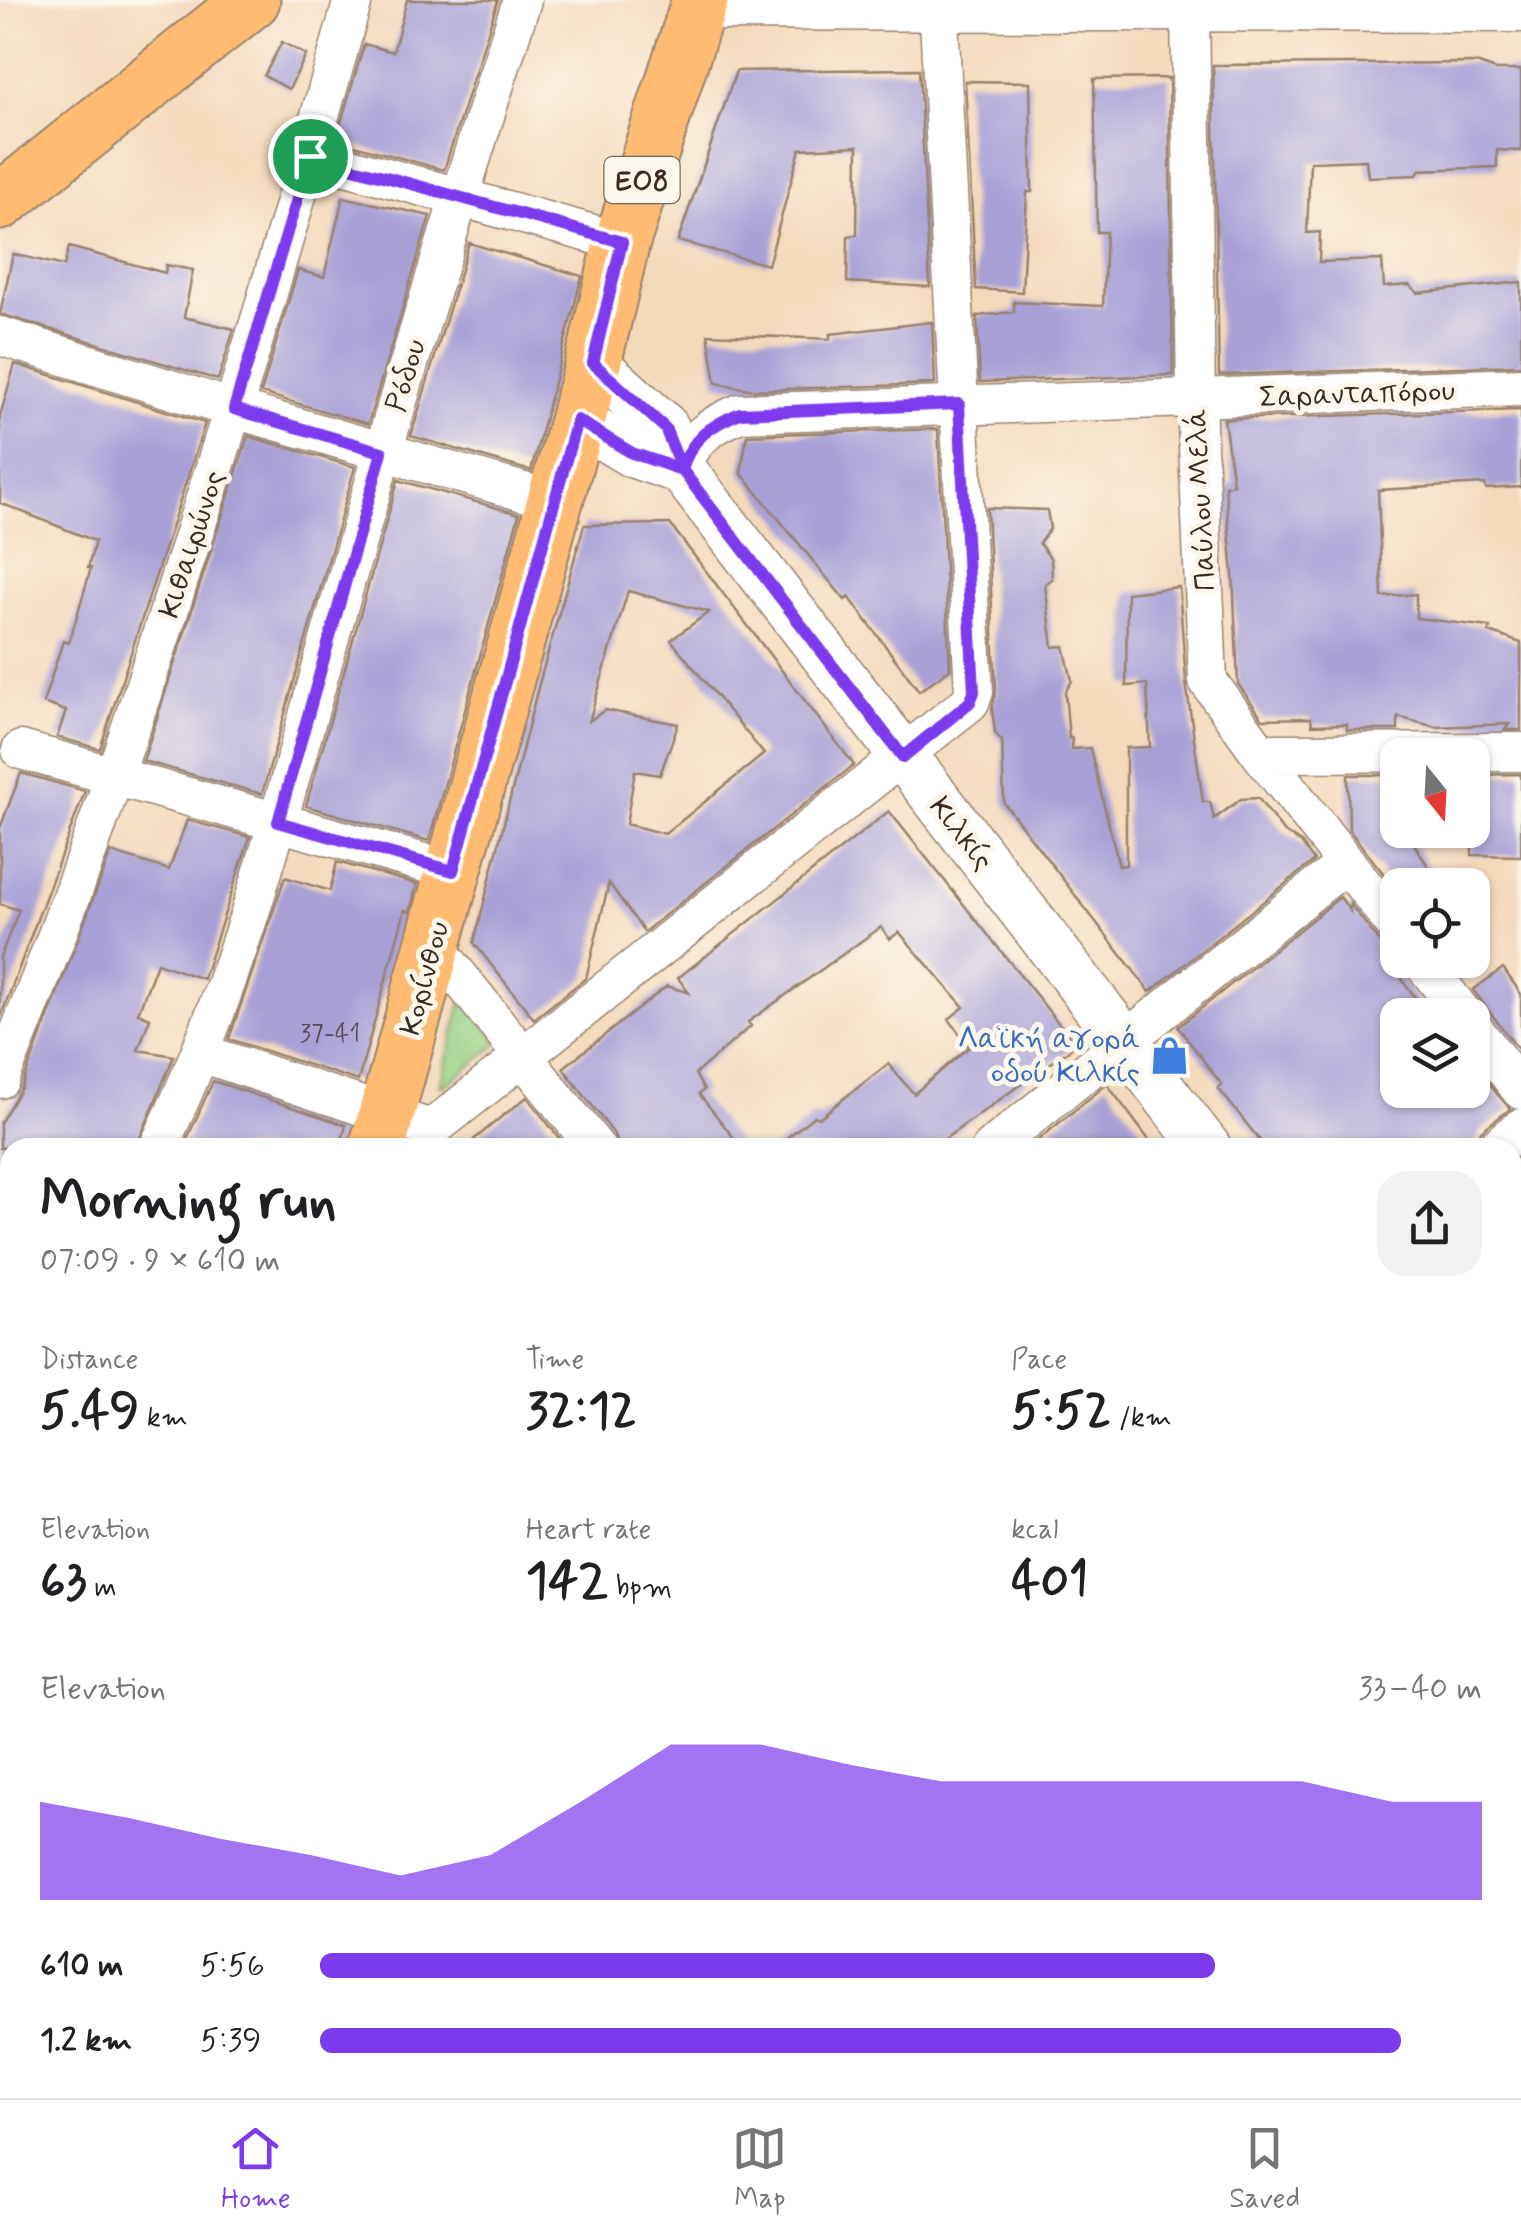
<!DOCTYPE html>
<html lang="en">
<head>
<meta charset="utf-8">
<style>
	body { margin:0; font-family:Mynerve,sans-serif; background:#f2f2f2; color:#202124; height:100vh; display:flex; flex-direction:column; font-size:38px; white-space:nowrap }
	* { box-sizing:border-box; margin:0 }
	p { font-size:32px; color:#757577 }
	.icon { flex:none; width:55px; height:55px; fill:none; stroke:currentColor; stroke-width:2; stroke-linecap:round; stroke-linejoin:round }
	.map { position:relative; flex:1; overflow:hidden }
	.sheet { position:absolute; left:0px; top:1138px; width:1522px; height:962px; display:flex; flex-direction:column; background:#fff; border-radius:30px 30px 0 0; box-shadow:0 2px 8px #0004 }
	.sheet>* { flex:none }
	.needle { width:65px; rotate:162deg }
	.tools { position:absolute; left:1380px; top:738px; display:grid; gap:20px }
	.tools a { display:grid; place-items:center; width:110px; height:110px; border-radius:20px; background:#fff; box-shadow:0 2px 8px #0004; font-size:50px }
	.pin { position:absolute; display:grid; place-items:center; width:85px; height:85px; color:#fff; margin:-42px; border:5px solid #fff; border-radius:50%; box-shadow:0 2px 10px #0007 }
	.round { display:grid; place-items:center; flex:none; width:105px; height:105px; border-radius:30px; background:#f2f2f2 }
	.summary { display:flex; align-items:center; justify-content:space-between; height:170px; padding:0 40px }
	h1 { font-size:55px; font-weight:800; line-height:75px }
	.metrics { display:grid; grid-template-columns:repeat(3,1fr); gap:15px; height:170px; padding:10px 40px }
	.metrics div { display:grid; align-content:center }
	.metrics b { font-size:50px; font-weight:800 }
	.metrics small { font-size:28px; font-weight:400 }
	.metrics p { font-size:28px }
	.chart { height:280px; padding:20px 40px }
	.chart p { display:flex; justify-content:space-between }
	.chart svg { width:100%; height:180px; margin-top:10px; fill:#7c3aed; opacity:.7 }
	ul { padding:0 40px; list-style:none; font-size:32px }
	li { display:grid; grid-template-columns:160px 120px 1fr; align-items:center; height:75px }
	li i { height:25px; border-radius:12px; background:#7c3aed }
	.tab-bar { display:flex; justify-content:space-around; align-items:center; height:140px; border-top:2px solid #e0e0e0; background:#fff; font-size:28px; color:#757577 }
	.tab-bar a { display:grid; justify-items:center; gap:5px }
	.tab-bar .on { color:#7c3aed }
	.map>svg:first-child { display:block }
</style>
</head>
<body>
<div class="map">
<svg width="1521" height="2098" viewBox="0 0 1521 2098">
	<rect width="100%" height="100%" fill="#fbf7ec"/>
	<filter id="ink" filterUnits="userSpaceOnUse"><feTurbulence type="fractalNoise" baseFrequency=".01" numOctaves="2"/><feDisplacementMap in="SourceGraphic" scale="20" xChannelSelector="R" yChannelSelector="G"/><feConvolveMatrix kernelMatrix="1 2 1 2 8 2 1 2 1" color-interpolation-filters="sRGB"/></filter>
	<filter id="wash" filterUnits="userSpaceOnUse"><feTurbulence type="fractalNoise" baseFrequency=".0048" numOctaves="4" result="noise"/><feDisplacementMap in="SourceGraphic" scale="40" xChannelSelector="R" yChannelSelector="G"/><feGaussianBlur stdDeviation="2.25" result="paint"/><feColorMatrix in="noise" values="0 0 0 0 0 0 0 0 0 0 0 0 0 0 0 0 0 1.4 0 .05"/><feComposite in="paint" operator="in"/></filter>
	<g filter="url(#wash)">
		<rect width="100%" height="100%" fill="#f4dabc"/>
		<!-- green -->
		<path fill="#96d084" stroke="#687d51" stroke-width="2.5" d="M 463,999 L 499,1043 L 445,1086 L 440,1086 Z"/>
		<g id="blocks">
			<!-- building -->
			<path fill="#a8a0d6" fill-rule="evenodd" d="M 407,0 L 498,0 L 444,170 L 336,140 L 364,44 L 393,52 Z
				M 282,42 L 306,55 L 289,89 L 264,76 Z
				M 1476,63 L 1496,70 L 1521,70 L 1521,151 L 1497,150 L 1497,167 L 1419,170 L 1417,175 L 1368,177 L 1366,160 L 1310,162 L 1307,233 L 1320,232 L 1319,262 L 1382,260 L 1384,287 L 1409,285 L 1418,293 L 1521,282 L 1521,365 L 1219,375 L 1213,65 Z
				M 919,69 L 930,287 L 847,282 L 848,236 L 857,235 L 858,146 L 800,149 L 768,265 L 678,241 L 736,71 Z
				M 1169,78 L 1173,375 L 980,382 L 977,316 L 1014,312 L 1014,302 L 1103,306 L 1106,232 L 1097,232 L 1094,79 Z
				M 965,81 L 1030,82 L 1032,192 L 1027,192 L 1022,292 L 976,289 Z
				M 343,197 L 430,216 L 368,424 L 261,393 L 298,270 L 324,277 Z
				M 469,243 L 582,276 L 531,471 L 411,436 Z
				M 69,247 L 165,273 L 166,265 L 193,270 L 184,317 L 234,329 L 218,380 L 0,314 L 13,254 L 64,266 Z
				M 932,322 L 935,384 L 754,390 L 716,383 L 708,334 L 830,339 L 830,334 Z
				M 15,364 L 205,423 L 100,749 L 57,737 L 66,711 L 43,703 L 63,641 L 69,643 L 91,568 L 88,568 L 95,541 L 0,503 L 0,416 Z
				M 1521,410 L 1521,487 L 1486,489 L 1485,484 L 1378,490 L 1382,597 L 1416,594 L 1416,618 L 1490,627 L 1489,632 L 1521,643 L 1521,730 L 1505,730 L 1509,724 L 1436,727 L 1398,717 L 1398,730 L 1347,730 L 1347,724 L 1312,725 L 1311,718 L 1263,719 L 1238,684 L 1233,574 L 1225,486 L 1233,484 L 1224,419 Z
				M 938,429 L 950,669 L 919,691 L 849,597 L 845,600 L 741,473 L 747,435 Z
				M 248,436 L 355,467 L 262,794 L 143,761 Z
				M 398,480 L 519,514 L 429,841 L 306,806 Z
				M 987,508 L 1047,510 L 1050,529 L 1039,543 L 1051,559 L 1052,579 L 1045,584 L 1053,647 L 1064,646 L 1072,681 L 1065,692 L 1069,738 L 1072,738 L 1071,749 L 1090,748 L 1119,866 L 1126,865 L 1126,748 L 1150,747 L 1147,684 L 1126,686 L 1127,593 L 1179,587 L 1186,682 L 1203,802 L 1210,802 L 1214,819 L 1241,799 L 1258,798 L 1283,831 L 1302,844 L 1314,861 L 1150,992 L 1004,803 L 1002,741 L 995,733 L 992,708 L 996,691 Z
				M 670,524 L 854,765 L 644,932 L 609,883 L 586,978 L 534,1019 L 474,943 L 537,691 L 584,525 ZM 628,591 L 709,612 L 671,640 L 764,754 L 665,834 L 626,824 L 635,771 L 660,775 L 678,724 L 605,710 L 589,721 Z
				M 21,773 L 85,791 L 0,1019 L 0,957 L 19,910 L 0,904 L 0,828 Z
				M 1521,774 L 1521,856 L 1472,855 L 1472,775 Z
				M 1348,775 L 1398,775 L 1398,830 L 1405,830 L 1440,885 L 1398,885 L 1398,892 L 1349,830 Z
				M 889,811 L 1076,1045 L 932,1148 L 774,1148 L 814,1116 L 819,1118 L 888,1064 L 914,1094 L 969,1047 L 949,1019 L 964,1007 L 899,932 L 890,939 L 881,927 L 748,1022 L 751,1026 L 695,1074 L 704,1090 L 699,1094 L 742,1148 L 618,1148 L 614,1134 L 563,1068 L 667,986 L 689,993 L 678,978 Z
				M 187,820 L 250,837 L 203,979 L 157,963 L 138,1013 L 150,1018 L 138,1050 L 174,1056 L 136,1148 L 0,1148 L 0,1123 L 21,1088 L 111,852 L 169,870 Z
				M 337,862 L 417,884 L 410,912 L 405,910 L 358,1081 L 229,1039 L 285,877 L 330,891 Z
				M 1340,897 L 1350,911 L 1350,904 L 1381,944 L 1398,951 L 1398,974 L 1428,1015 L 1398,1015 L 1398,1090 L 1472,1090 L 1472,1064 L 1510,1109 L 1481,1131 L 1473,1148 L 1266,1148 L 1218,1088 L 1222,1085 L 1178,1027 Z
				M 1503,968 L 1521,994 L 1521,1053 L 1473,990 Z
				M 213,1081 L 346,1125 L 340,1148 L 183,1148 Z
				M 1107,1084 L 1155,1148 L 1028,1148 Z
				M 527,1097 L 567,1148 L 464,1148 L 500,1118 Z"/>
		</g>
	</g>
	<g filter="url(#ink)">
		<use href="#blocks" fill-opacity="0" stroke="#98826d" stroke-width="2.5"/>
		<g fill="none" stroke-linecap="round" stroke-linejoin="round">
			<defs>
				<path id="service" d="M 1052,2098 L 1052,2090"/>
				<path id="pedestrian" d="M 1512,2040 L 1521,2040"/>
				<path id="minor" d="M 1190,7 L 1196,399 L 1208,681 L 1260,753 L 1398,929
					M 310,156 L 622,242
					M 0,336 L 234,409 L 555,501
					M 682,470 C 690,439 711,425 740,413 L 1521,387
					M 21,750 L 453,871
					M 1260,753 L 1521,752
					M 433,944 L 596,1148
					M 1421,960 L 1464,1015
					M 1472,1027 L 1521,1090
					M 201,1053 L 428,1128 L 434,1127 L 970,702 L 974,692 L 938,0
					M 0,1079 C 68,916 125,749 179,580 C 241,388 298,195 353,0
					M 158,1148 C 242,974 287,787 340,602 C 397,400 457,200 522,0
					M 991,1148 L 1347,863
					M 1496,1148 L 1521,1128
					M 0,1479 L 10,1458
					M 127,2090 L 131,2094 L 158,2098
					M 565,2098 L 565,2090
					M 1262,2098 L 1262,2090"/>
				<path id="tertiary" d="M 698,6 L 1521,8
					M 593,363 L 665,428 L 682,470 L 1207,1148
					M 577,420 L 632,453 L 682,470
					M 1512,1539 L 1521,1550
					M 914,2098 L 914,2090"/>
				<path id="secondary" d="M 1512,1810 L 1521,1810"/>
				<path id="primary" d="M 0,202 L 252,0
					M 377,1148 L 593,363 L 622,242 L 700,0
					M 0,1766 L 10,1770
					M 70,2098 L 75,2090"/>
			</defs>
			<!-- service casing -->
			<use href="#service" stroke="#98826d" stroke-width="24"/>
			<!-- pedestrian casing -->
			<use href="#pedestrian" stroke="#98826d" stroke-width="31"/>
			<!-- minor casing -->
			<use href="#minor" stroke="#98826d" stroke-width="41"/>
			<!-- tertiary casing -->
			<use href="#tertiary" stroke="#98826d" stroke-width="51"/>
			<!-- secondary casing -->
			<use href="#secondary" stroke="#98826d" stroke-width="59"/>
			<!-- primary casing -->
			<use href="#primary" stroke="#98826d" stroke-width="59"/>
			<!-- service -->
			<use href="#service" stroke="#fff" stroke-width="20"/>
			<!-- pedestrian -->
			<use href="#pedestrian" stroke="#fff" stroke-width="28"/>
			<!-- minor -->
			<use href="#minor" stroke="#fff" stroke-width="38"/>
			<!-- tertiary -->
			<use href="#tertiary" stroke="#fff" stroke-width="48"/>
			<!-- secondary -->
			<use href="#secondary" stroke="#ffe4c6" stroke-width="55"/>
			<!-- primary -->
			<use href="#primary" stroke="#ffbb71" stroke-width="55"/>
		</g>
	</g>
	<g fill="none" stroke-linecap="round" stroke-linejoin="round" filter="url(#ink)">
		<defs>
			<path id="route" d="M 310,156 L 234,409 L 382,452 L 278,822 L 453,871 L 577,420 L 632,453 L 682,470 L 903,757 L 970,702 L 974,692 L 959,404 L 740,413 C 711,425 690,439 682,470 L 665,428 L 593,363 L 622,242 L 310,156"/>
		</defs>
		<!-- route casing -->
		<use href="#route" stroke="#fff" stroke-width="20"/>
		<!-- route -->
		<use href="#route" stroke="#7c3aed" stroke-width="12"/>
	</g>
	<!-- icons -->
	<defs>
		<symbol id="shop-bare" viewBox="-9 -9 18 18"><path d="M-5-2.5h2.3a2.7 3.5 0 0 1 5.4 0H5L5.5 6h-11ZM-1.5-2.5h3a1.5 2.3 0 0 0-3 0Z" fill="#3f7fe0" stroke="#fbf7ec" stroke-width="2.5" paint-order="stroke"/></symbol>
	</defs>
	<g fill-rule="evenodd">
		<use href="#shop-bare" x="1142" y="1028" width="55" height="55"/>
	</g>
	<g text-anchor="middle" stroke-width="10" stroke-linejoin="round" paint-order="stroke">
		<!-- number labels -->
		<g font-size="25" fill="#56484c">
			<text x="330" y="1041">37-41</text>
		</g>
		<!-- shield labels -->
		<rect fill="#fbf7ec" stroke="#75685c" stroke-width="2.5" x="604.5" y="157" width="75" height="46" rx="8"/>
		<g font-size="28" font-weight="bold" fill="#3b2a1e">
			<text x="642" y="190">ΕΟ8</text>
		</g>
		<!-- street labels -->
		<g font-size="30" fill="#3b2a1e" stroke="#fbf7ec">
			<text transform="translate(405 375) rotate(-73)" y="10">Ρόδου</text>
			<text transform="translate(1357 393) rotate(-2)" y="10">Σαρανταπόρου</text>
			<text transform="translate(1200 500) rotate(-93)" y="10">Παύλου Μελά</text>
			<text transform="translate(191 544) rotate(-72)" y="10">Κιθαιρώνος</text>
			<text transform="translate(962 833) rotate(52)" y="10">Κιλκίς</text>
			<text transform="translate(424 978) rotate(-75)" y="10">Κορίνθου</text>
		</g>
		<!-- shop labels -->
		<g font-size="30" fill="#366cbe" stroke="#fbf7ec" text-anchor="end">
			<text x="1140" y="1048">Λαϊκή αγορά<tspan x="1140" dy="34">οδού Κιλκίς</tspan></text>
		</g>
	</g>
</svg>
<div class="tools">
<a><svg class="needle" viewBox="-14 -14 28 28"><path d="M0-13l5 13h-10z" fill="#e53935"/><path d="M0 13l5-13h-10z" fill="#757577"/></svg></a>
<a><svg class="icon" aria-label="locate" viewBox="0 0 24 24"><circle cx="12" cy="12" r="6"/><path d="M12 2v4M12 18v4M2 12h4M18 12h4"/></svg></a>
<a><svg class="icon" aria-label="layers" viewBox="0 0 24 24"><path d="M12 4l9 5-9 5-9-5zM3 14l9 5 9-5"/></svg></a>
</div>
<div class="pin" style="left:310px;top:156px;background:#1e9e55"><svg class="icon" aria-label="arrive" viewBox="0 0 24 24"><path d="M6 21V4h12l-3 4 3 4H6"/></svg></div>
<section class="sheet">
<div class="summary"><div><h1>Morning run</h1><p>07:09 · 9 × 610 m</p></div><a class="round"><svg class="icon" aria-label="share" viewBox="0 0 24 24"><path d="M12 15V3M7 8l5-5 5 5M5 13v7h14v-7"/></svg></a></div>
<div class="metrics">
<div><p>Distance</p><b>5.49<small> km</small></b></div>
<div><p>Time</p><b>32:12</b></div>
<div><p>Pace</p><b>5:52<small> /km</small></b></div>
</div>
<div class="metrics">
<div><p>Elevation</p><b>63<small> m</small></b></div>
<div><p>Heart rate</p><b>142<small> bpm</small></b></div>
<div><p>kcal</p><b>401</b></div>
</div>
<div class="chart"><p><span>Elevation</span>33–40 m</p>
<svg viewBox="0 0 160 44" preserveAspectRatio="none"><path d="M0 44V20L10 24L20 29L30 33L40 38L50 33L60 20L70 6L80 6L90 11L100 15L110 15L120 15L130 15L140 15L150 20L160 20V44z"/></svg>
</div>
<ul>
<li><b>610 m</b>5:56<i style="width:77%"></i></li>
<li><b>1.2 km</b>5:39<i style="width:93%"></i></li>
</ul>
</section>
</div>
<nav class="tab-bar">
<a class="on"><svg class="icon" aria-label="home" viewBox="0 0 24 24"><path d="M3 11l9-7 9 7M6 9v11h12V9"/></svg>Home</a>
<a><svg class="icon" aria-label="map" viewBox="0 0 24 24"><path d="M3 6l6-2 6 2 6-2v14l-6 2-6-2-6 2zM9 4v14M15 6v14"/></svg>Map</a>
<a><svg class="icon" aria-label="saved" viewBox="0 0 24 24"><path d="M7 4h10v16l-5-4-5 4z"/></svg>Saved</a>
</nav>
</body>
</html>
